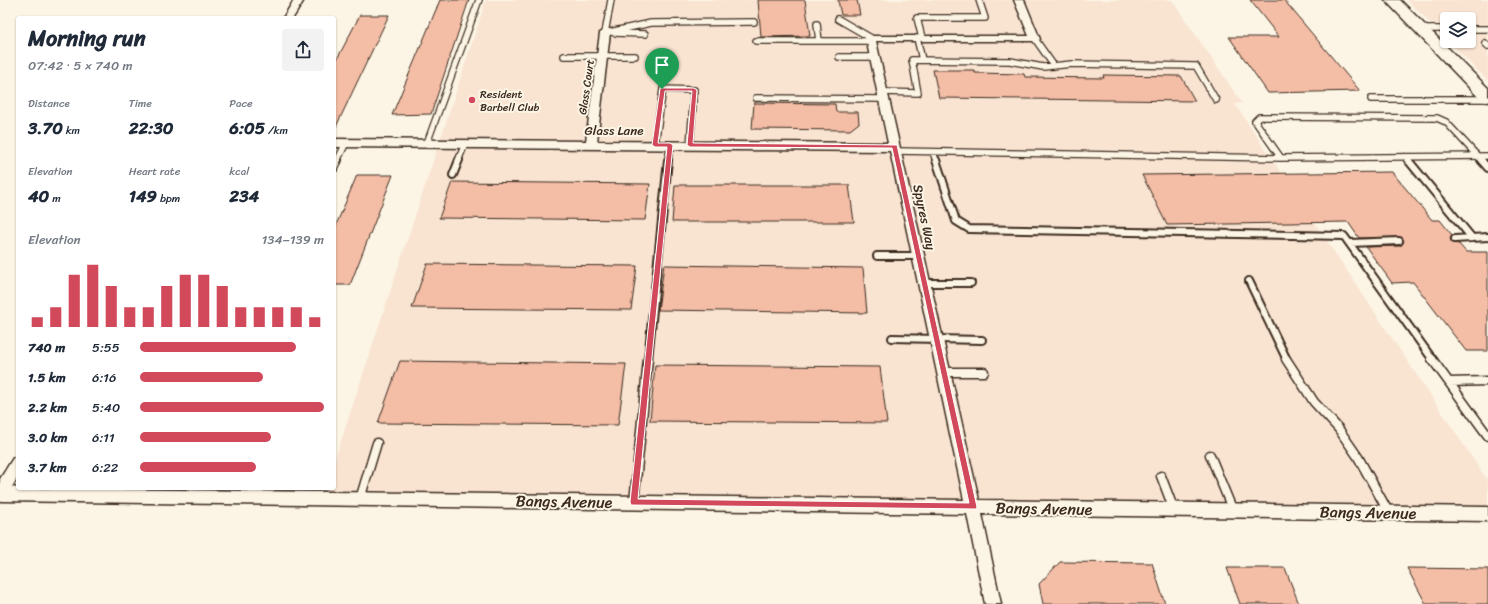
<!DOCTYPE html>
<html lang="en">
<head>
<meta charset="utf-8">
<style>
	body { margin:0; font-family:Sriracha,sans-serif; background:#f2f2f3; color:#1f2937; height:100vh; display:flex; flex-direction:column; font-size:15px; white-space:nowrap }
	* { box-sizing:border-box; margin:0 }
	p { font-size:13px; color:#747a83 }
	.icon { flex:none; width:22px; height:22px; fill:none; stroke:currentColor; stroke-width:2; stroke-linecap:round; stroke-linejoin:round }
	.map { position:relative; flex:1; overflow:hidden }
	.panel { position:absolute; left:16px; top:16px; width:320px; height:474px; display:flex; flex-direction:column; background:#fff; border-radius:4px; box-shadow:0 1px 3px #0004 }
	.panel>* { flex:none }
	.buttons { position:absolute; left:1440px; top:12px; display:grid; gap:8px }
	.buttons a { display:grid; place-items:center; width:36px; height:36px; border-radius:4px; background:#fff; box-shadow:0 1px 3px #0004; font-size:20px }
	.pin { position:absolute; display:grid; place-items:center; width:34px; height:34px; color:#fff; margin:-41px -17px; border-radius:50% 50% 50% 0; rotate:-45deg; box-shadow:0 0 4px #0007 }
	.pin .icon { rotate:45deg }
	.round { display:grid; place-items:center; flex:none; width:42px; height:42px; border-radius:4px; background:#f2f2f3 }
	.headline { display:flex; align-items:center; justify-content:space-between; height:68px; padding:0 12px }
	h1 { font-size:22px; font-weight:700; line-height:30px }
	.figures { display:grid; grid-template-columns:repeat(3,1fr); gap:6px; height:68px; padding:4px 12px }
	.figures div { display:grid; align-content:center }
	.figures b { font-size:17px; font-weight:700 }
	.figures small { font-size:11px; font-weight:400 }
	.figures p { font-size:11px }
	.chart { height:112px; padding:8px 12px }
	.chart p { display:flex; justify-content:space-between }
	.chart svg { width:100%; height:72px; margin-top:4px; stroke:#d1495b; stroke-width:6 }
	ul { padding:0 12px; list-style:none; font-size:13px }
	li { display:grid; grid-template-columns:64px 48px 1fr; align-items:center; height:30px }
	li i { height:10px; border-radius:5px; background:#d1495b }
	.map>svg:first-child { display:block }
</style>
</head>
<body>
<div class="map">
<svg width="1488" height="604" viewBox="0 0 1488 604">
	<rect width="100%" height="100%" fill="#fcf5e5"/>
	<filter id="ink" filterUnits="userSpaceOnUse"><feTurbulence type="fractalNoise" baseFrequency=".025" numOctaves="2"/><feDisplacementMap in="SourceGraphic" scale="8" xChannelSelector="R" yChannelSelector="G"/><feConvolveMatrix kernelMatrix="1 2 1 2 8 2 1 2 1" color-interpolation-filters="sRGB"/></filter>
	<g filter="url(#ink)">
		<!-- built -->
		<path fill="#f9e4d2" d="M 486,0 L 1172,0 L 1242,103 L 1235,104 L 1488,481 L 1488,514 L 322,497 L 325,488 L 334,488 L 334,462 Z
			M 1407,0 L 1488,0 L 1488,81 L 1448,41 L 1469,41 L 1469,19 L 1447,19 L 1447,40 Z"/>
		<!-- building -->
		<path fill="#f3bda6" stroke="#3b2a1e" d="M 440,0 L 469,0 L 431,114 L 392,115 Z
			M 758,0 L 805,0 L 810,36 L 761,37 Z
			M 838,0 L 857,0 L 860,15 L 841,15 Z
			M 1250,0 L 1284,0 L 1360,91 L 1268,93 L 1229,37 L 1279,37 Z
			M 360,15 L 389,15 L 334,131 L 334,65 Z
			M 933,70 L 974,70 L 975,73 L 1024,74 L 1025,77 L 1104,78 L 1103,75 L 1181,76 L 1195,101 L 939,98 Z
			M 754,103 L 835,104 L 836,112 L 858,112 L 859,123 L 850,130 L 752,129 Z
			M 1392,172 L 1432,220 L 1440,220 L 1452,235 L 1450,239 L 1453,243 L 1459,244 L 1466,252 L 1488,252 L 1488,351 L 1466,351 L 1413,282 L 1392,283 L 1366,247 L 1400,246 L 1404,241 L 1401,237 L 1359,238 L 1348,222 L 1167,225 L 1142,175 Z
			M 357,175 L 393,175 L 350,285 L 334,285 L 334,230 Z
			M 452,182 L 650,184 L 645,220 L 439,218 Z
			M 675,185 L 849,185 L 854,222 L 672,222 Z
			M 427,264 L 637,266 L 631,310 L 412,308 Z
			M 664,265 L 863,268 L 867,313 L 658,310 Z
			M 400,361 L 626,364 L 618,425 L 378,423 Z
			M 655,365 L 880,367 L 887,423 L 650,421 Z
			M 1060,562 L 1152,563 L 1165,604 L 1043,604 L 1039,584 Z
			M 1227,568 L 1285,568 L 1299,604 L 1240,604 Z
			M 1407,568 L 1488,569 L 1488,604 L 1426,604 Z"/>
		<g fill="none" stroke-linecap="round" stroke-linejoin="round">
			<defs>
				<path id="lane-far2" d="M 838,19 L 871,38
					M 817,24 L 819,41
					M 1421,29 L 1447,29
					M 1469,29 L 1488,29
					M 605,33 L 651,23 L 754,22
					M 605,33 L 611,0
					M 614,33 L 645,34
					M 917,38 L 922,60
					M 922,38 L 917,18 L 985,18 L 979,0
					M 1035,39 L 1054,66
					M 756,41 L 872,41
					M 1485,43 L 1488,46
					M 564,56 L 635,56
					M 839,57 L 875,57
					M 883,92 L 918,93 L 912,60 L 1010,61 L 1043,67 L 1072,64 L 1196,66 L 1216,100
					M 756,98 L 884,99
					M 1371,99 L 1488,99
					M 427,143 L 479,0
					M 655,145 L 663,89 L 694,90 L 690,145
					M 896,151 L 1281,158 L 1255,121 L 1259,117 L 1437,118 L 1446,122 L 1482,161
					M 933,152 L 936,161
					M 1405,157 L 1408,161
					M 1281,158 L 1488,156
					M 337,161 L 346,143
					M 458,161 L 465,144
					M 668,161 L 670,145"/>
				<path id="lane-far1" d="M 936,160 L 956,221 L 969,229 L 1344,236 L 1433,360
					M 1408,160 L 1472,238
					M 1481,160 L 1488,168
					M 334,168 L 338,160
					M 453,175 L 459,160
					M 1455,239 L 1488,237
					M 1350,243 L 1399,241
					M 877,256 L 918,256
					M 1249,281 L 1287,360
					M 925,283 L 971,283
					M 892,338 L 982,340
					M 648,360 L 668,160"/>
				<path id="lane" d="M 1286,359 L 1314,402 L 1338,428 L 1358,457 L 1389,513
					M 1432,359 L 1488,436
					M 944,372 L 984,372
					M 1449,382 L 1488,381
					M 1210,455 L 1233,511
					M 1161,476 L 1174,510
					M 360,499 L 377,443
					M 634,502 L 648,359"/>
				<path id="street" d="M 294,0 L 304,0 L 293,18 L 283,18 Z
					M 1014,0 L 1024,0 L 1040,39 L 1038,41 L 876,41 L 979,500 L 1488,507 L 1488,521 L 982,514 L 1001,604 L 985,604 L 967,514 L 0,501 L 0,479 L 13,458 L 18,456 L 18,477 L 12,487 L 18,488 L 964,500 L 890,151 L 334,147 L 334,139 L 586,141 L 600,33 L 605,30 L 610,33 L 597,141 L 888,143 L 866,38 L 868,36 L 1029,36 Z"/>
				<path id="primary" d="M 1385,0 L 1400,0 L 1488,88 L 1488,102 L 1482,101 Z"/>
			</defs>
			<!-- lane-far2 casing -->
			<use href="#lane-far2" stroke="#3b2a1e" stroke-width="8"/>
			<!-- lane-far1 casing -->
			<use href="#lane-far1" stroke="#3b2a1e" stroke-width="10"/>
			<!-- lane casing -->
			<use href="#lane" stroke="#3b2a1e" stroke-width="11"/>
			<!-- street casing -->
			<use href="#street" stroke="#3b2a1e" stroke-width="3"/>
			<!-- primary casing -->
			<use href="#primary" stroke="#3b2a1e" stroke-width="3"/>
			<!-- lane-far2 -->
			<use href="#lane-far2" stroke="#fcf5e5" stroke-width="5.5"/>
			<!-- lane-far1 -->
			<use href="#lane-far1" stroke="#fcf5e5" stroke-width="6"/>
			<!-- lane -->
			<use href="#lane" stroke="#fcf5e5" stroke-width="8"/>
			<!-- street -->
			<use href="#street" fill="#fcf5e5" fill-rule="evenodd"/>
			<!-- primary -->
			<use href="#primary" fill="#fcf5e5" fill-rule="evenodd"/>
		</g>
	</g>
	<!-- route -->
	<path fill="#d1495b" stroke="#fff" fill-rule="evenodd" d="M 662,88 L 694,88 L 697,90 L 693,143 L 897,145 L 977,507 L 976,509 L 631,505 L 630,502 L 667,147 L 655,147 L 652,145 L 660,89 ZM 665,91 L 692,91 L 687,145 L 690,147 L 892,148 L 969,503 L 638,499 L 673,145 L 670,143 L 658,143 Z"/>
	<!-- markers -->
	<circle fill="#d1495b" stroke="#fcf5e5" stroke-width="1.5" cx="472" cy="100" r="4"/>
	<g text-anchor="middle" stroke-width="4" stroke-linejoin="round" paint-order="stroke">
		<!-- far-street labels -->
		<g font-size="11" fill="#3b2a1e" stroke="#fcf5e5">
			<text transform="translate(586 87) rotate(-82)" y="4">Glass Court</text>
		</g>
		<!-- far-poi labels -->
		<g font-size="11" fill="#3b2a1e" stroke="#fcf5e5" text-anchor="start">
			<text x="480" y="98">Resident<tspan x="480" dy="13">Barbell Club</tspan></text>
		</g>
		<!-- street labels -->
		<g font-size="13" fill="#3b2a1e" stroke="#fcf5e5">
			<text x="614" y="135">Glass Lane</text>
			<text transform="translate(925 217) rotate(78)" y="5">Spyres Way</text>
		</g>
		<!-- near-street labels -->
		<g font-size="16" fill="#3b2a1e" stroke="#fcf5e5">
			<text transform="translate(564 501) rotate(1)" y="6">Bangs Avenue</text>
			<text transform="translate(1044 508) rotate(1)" y="6">Bangs Avenue</text>
			<text transform="translate(1368 512) rotate(1)" y="6">Bangs Avenue</text>
		</g>
	</g>
</svg>
<div class="buttons">
<a><svg class="icon" aria-label="layers" viewBox="0 0 24 24"><path d="M12 4l9 5-9 5-9-5zM3 14l9 5 9-5"/></svg></a>
</div>
<div class="pin" style="left:662px;top:89px;background:#1e9e55"><svg class="icon" aria-label="arrive" viewBox="0 0 24 24"><path d="M6 21V4h12l-3 4 3 4H6"/></svg></div>
<section class="panel">
<div class="headline"><div><h1>Morning run</h1><p>07:42 · 5 × 740 m</p></div><a class="round"><svg class="icon" aria-label="share" viewBox="0 0 24 24"><path d="M12 15V3M7 8l5-5 5 5M5 13v7h14v-7"/></svg></a></div>
<div class="figures">
<div><p>Distance</p><b>3.70<small> km</small></b></div>
<div><p>Time</p><b>22:30</b></div>
<div><p>Pace</p><b>6:05<small> /km</small></b></div>
</div>
<div class="figures">
<div><p>Elevation</p><b>40<small> m</small></b></div>
<div><p>Heart rate</p><b>149<small> bpm</small></b></div>
<div><p>kcal</p><b>234</b></div>
</div>
<div class="chart"><p><span>Elevation</span>134–139 m</p>
<svg viewBox="0 0 160 44" preserveAspectRatio="none"><path d="M5 44V38M15 44V32M25 44V12M35 44V6M45 44V19M55 44V32M65 44V32M75 44V19M85 44V12M95 44V12M105 44V19M115 44V32M125 44V32M135 44V32M145 44V32M155 44V38"/></svg>
</div>
<ul>
<li><b>740 m</b>5:55<i style="width:85%"></i></li>
<li><b>1.5 km</b>6:16<i style="width:67%"></i></li>
<li><b>2.2 km</b>5:40<i style="width:100%"></i></li>
<li><b>3.0 km</b>6:11<i style="width:71%"></i></li>
<li><b>3.7 km</b>6:22<i style="width:63%"></i></li>
</ul>
</section>
</div>
</body>
</html>
